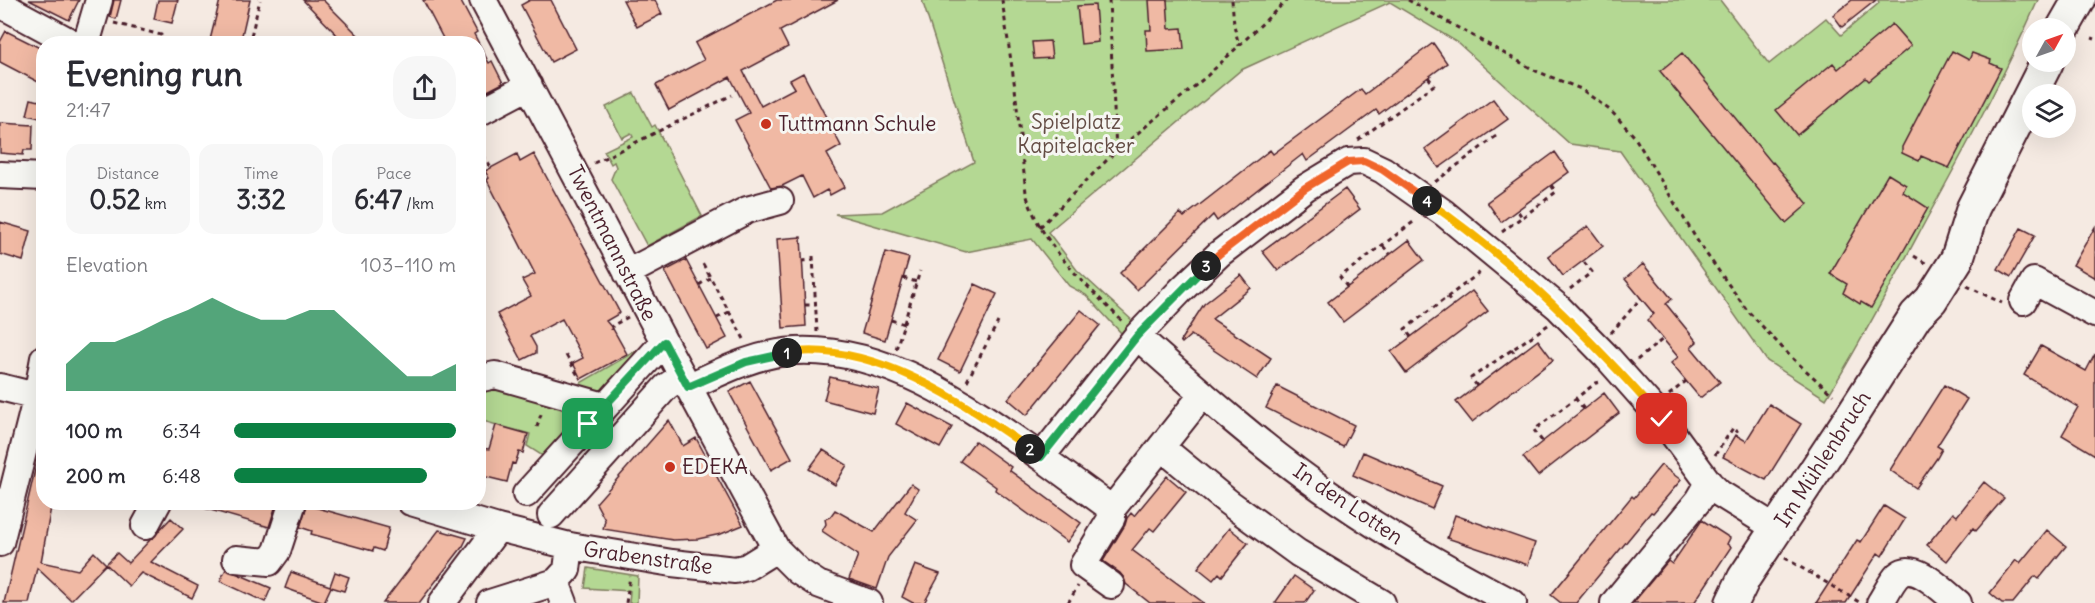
<!DOCTYPE html>
<html lang="en">
<head>
<meta charset="utf-8">
<style>
	body { margin:0; font-family:Delius,sans-serif; background:#f7f7f7; color:#2b2b33; height:100vh; display:flex; flex-direction:column; font-size:22px; white-space:nowrap }
	* { box-sizing:border-box; margin:0 }
	p { font-size:20px; color:#7c7c81 }
	.icon { flex:none; width:33px; height:33px; fill:none; stroke:currentColor; stroke-width:2; stroke-linecap:round; stroke-linejoin:round }
	.map { position:relative; flex:1; overflow:hidden }
	.panel { position:absolute; left:36px; top:36px; width:450px; height:474px; display:flex; flex-direction:column; background:#fff; border-radius:24px; box-shadow:0 6px 24px #0002 }
	.panel>* { flex:none }
	.needle { width:39px; rotate:50deg }
	.tools { position:absolute; left:2022px; top:18px; display:grid; gap:12px }
	.tools a { display:grid; place-items:center; width:54px; height:54px; border-radius:50%; background:#fff; box-shadow:0 6px 24px #0002; font-size:30px }
	.pin { position:absolute; display:grid; place-items:center; width:51px; height:51px; color:#fff; margin:-26px; border-radius:12px; box-shadow:0 3px 9px #0006 }
	.km { position:absolute; width:30px; height:30px; margin:-15px; border-radius:50%; background:#222; color:#fff; font-size:16px; line-height:30px; text-align:center }
	.round { display:grid; place-items:center; flex:none; width:63px; height:63px; border-radius:24px; background:#f7f7f7 }
	.headline { display:flex; align-items:center; justify-content:space-between; height:102px; padding:0 30px }
	h1 { font-size:33px; font-weight:700; line-height:45px }
	.metrics { display:grid; grid-template-columns:repeat(3,1fr); gap:9px; height:102px; padding:6px 30px }
	.metrics div { display:grid; align-content:center; border-radius:15px; background:#f7f7f7; text-align:center }
	.metrics b { font-size:26px; font-weight:700 }
	.metrics small { font-size:16px; font-weight:400 }
	.metrics p { font-size:16px }
	.chart { height:168px; padding:12px 30px }
	.chart p { display:flex; justify-content:space-between }
	.chart svg { width:100%; height:108px; margin-top:6px; fill:#0b8043; opacity:.7 }
	ul { padding:0 30px; list-style:none; font-size:20px }
	li { display:grid; grid-template-columns:96px 72px 1fr; align-items:center; height:45px }
	li i { height:15px; border-radius:8px; background:#0b8043 }
	.map>svg:first-child { display:block }
</style>
</head>
<body>
<div class="map">
<svg width="2095" height="603" viewBox="0 0 2095 603">
	<rect width="100%" height="100%" fill="#f5eae2"/>
	<filter id="ink" filterUnits="userSpaceOnUse"><feTurbulence type="fractalNoise" baseFrequency=".0167" numOctaves="2"/><feDisplacementMap in="SourceGraphic" scale="12" xChannelSelector="R" yChannelSelector="G"/><feConvolveMatrix kernelMatrix="1 2 1 2 8 2 1 2 1" color-interpolation-filters="sRGB"/></filter>
	<g filter="url(#ink)">
		<!-- green -->
		<path fill="#b4d893" stroke="#7f7c5f" stroke-width="1.5" d="M 922,0 L 1720,0 L 1769,64 L 1826,18 L 1841,35 L 1879,3 L 1878,0 L 2038,0 C 2005,75 1966,147 1926,220 C 1894,280 1862,341 1826,399 L 1767,361 L 1620,151 L 1570,144 L 1457,42 L 1390,2 L 1241,70 L 1048,232 L 1077,270 L 1134,322 L 1123,335 L 1086,295 L 1069,286 L 1032,239 L 966,252 L 835,214 L 882,212 L 974,162 Z
			M 634,93 L 652,127 L 655,125 L 702,216 L 647,246 L 611,179 L 616,167 L 614,162 L 611,164 L 604,151 L 633,137 L 631,133 L 622,138 L 606,107 Z
			M 658,338 L 560,467 L 527,446 L 530,434 L 479,420 L 478,366 L 567,391 Z
			M 588,568 L 638,576 L 637,603 L 629,603 L 630,591 L 585,588 Z"/>
		<!-- building -->
		<path fill="#f0b9a4" stroke="#4a1f2b" stroke-width="1.5" d="M 29,0 L 79,0 L 69,20 Z
			M 114,0 L 121,0 L 116,19 L 110,17 Z
			M 158,0 L 178,0 L 172,23 L 154,19 Z
			M 220,0 L 250,0 L 240,44 L 224,44 L 210,40 Z
			M 303,0 L 323,0 L 367,44 L 331,44 L 338,36 Z
			M 423,0 L 460,0 L 477,32 L 474,34 L 489,63 L 492,61 L 503,83 L 478,96 L 478,44 L 446,44 Z
			M 530,0 L 551,0 L 576,49 L 551,62 L 521,5 Z
			M 623,0 L 655,0 L 662,14 L 637,27 Z
			M 777,0 L 838,0 L 780,31 L 788,47 L 743,71 L 761,106 L 795,88 L 790,80 L 803,73 L 841,146 L 827,154 L 845,187 L 830,195 L 827,190 L 813,198 L 802,176 L 782,186 L 771,188 L 735,120 L 749,113 L 730,77 L 669,110 L 656,85 L 704,60 L 695,43 Z
			M 1149,0 L 1167,0 L 1169,29 L 1182,28 L 1184,49 L 1147,51 L 1146,30 L 1151,30 Z
			M 1852,0 L 1876,0 L 1842,27 L 1833,15 Z
			M 1095,5 L 1098,42 L 1081,44 L 1077,6 Z
			M 1892,24 L 1911,46 L 1869,81 L 1866,78 L 1797,135 L 1776,110 L 1833,63 L 1838,69 Z
			M 6,31 L 44,50 L 44,85 L 0,62 L 0,42 Z
			M 1050,41 L 1052,58 L 1034,59 L 1032,42 Z
			M 1433,43 L 1447,63 L 1379,114 L 1376,110 L 1307,161 L 1303,154 L 1217,221 L 1213,215 L 1137,290 L 1120,273 L 1180,213 L 1184,217 L 1270,150 L 1273,154 L 1361,89 L 1365,94 Z
			M 1952,51 L 1969,60 L 1972,53 L 1991,60 L 1990,63 L 2001,68 L 1949,168 L 1921,156 L 1919,161 L 1902,153 L 1902,147 Z
			M 1682,53 L 1772,163 L 1773,162 L 1808,204 L 1786,223 L 1660,71 Z
			M 31,99 L 44,102 L 44,119 L 27,115 Z
			M 1493,99 L 1508,119 L 1439,168 L 1425,149 Z
			M 0,123 L 33,125 L 32,150 L 24,150 L 23,155 L 0,153 Z
			M 1555,152 L 1569,172 L 1501,222 L 1487,202 Z
			M 517,154 L 520,162 L 534,154 L 620,313 L 606,321 L 613,329 L 627,354 L 581,379 L 573,363 L 583,358 L 562,319 L 530,336 L 536,347 L 536,353 L 522,360 L 497,314 L 531,296 L 522,280 L 535,274 L 487,180 L 489,178 L 485,171 Z
			M 1888,174 L 1906,185 L 1903,192 L 1928,208 L 1871,308 L 1861,302 L 1860,304 L 1843,293 L 1847,284 L 1830,274 Z
			M 1345,189 L 1360,209 L 1278,271 L 1262,251 Z
			M 0,222 L 31,231 L 23,261 L 0,254 Z
			M 1588,226 L 1603,246 L 1563,276 L 1548,256 Z
			M 2095,227 L 2095,278 L 2073,265 Z
			M 2021,228 L 2035,235 L 2011,277 L 1998,269 Z
			M 801,237 L 806,326 L 783,328 L 777,239 Z
			M 1409,240 L 1424,260 L 1343,322 L 1328,302 Z
			M 886,252 L 909,258 L 885,340 L 862,333 Z
			M 686,260 L 727,338 L 706,349 L 665,271 Z
			M 1643,264 L 1672,299 L 1666,304 L 1697,342 L 1691,347 L 1720,382 L 1700,398 L 1671,363 L 1678,357 L 1647,320 L 1654,314 L 1625,279 Z
			M 1241,275 L 1251,288 L 1212,319 L 1271,358 L 1257,379 L 1191,335 L 1182,343 L 1180,341 L 1204,304 Z
			M 975,284 L 997,294 L 960,371 L 938,360 Z
			M 1472,291 L 1488,311 L 1406,373 L 1391,352 Z
			M 1081,310 L 1100,325 L 1027,415 L 1008,399 Z
			M 1538,340 L 1553,360 L 1472,422 L 1456,402 Z
			M 2041,346 L 2086,371 L 2095,354 L 2095,455 L 2062,435 L 2078,407 L 2024,375 Z
			M 830,377 L 879,389 L 873,413 L 824,400 Z
			M 750,381 L 792,458 L 771,470 L 729,392 Z
			M 1944,385 L 1967,399 L 1937,446 L 1942,449 L 1937,458 L 1916,488 L 1890,470 Z
			M 1277,386 L 1354,425 L 1343,447 L 1266,408 Z
			M 1604,393 L 1619,413 L 1538,476 L 1523,457 Z
			M 907,403 L 952,427 L 940,448 L 896,424 Z
			M 1769,404 L 1801,424 L 1766,480 L 1723,457 L 1736,435 L 1746,441 Z
			M 669,420 L 683,446 L 696,438 L 743,525 L 721,534 L 698,539 L 673,540 L 603,529 L 605,520 L 596,503 Z
			M 496,425 L 528,434 L 523,453 L 519,452 L 515,464 L 512,463 L 507,482 L 478,475 L 478,448 L 489,449 Z
			M 975,441 L 1011,467 L 1009,470 L 1081,523 L 1067,542 L 995,490 L 996,487 L 960,461 Z
			M 823,450 L 847,465 L 835,485 L 809,469 Z
			M 1363,452 L 1442,486 L 1432,509 L 1353,475 Z
			M 38,457 L 44,458 L 44,502 L 52,502 L 41,562 L 78,570 L 94,552 L 106,564 L 71,600 L 37,568 L 29,603 L 4,603 Z
			M 1661,465 L 1681,480 L 1653,513 L 1651,512 L 1576,603 L 1561,603 L 1551,595 L 1632,496 L 1634,498 Z
			M 1167,476 L 1186,492 L 1154,531 L 1150,528 L 1132,550 L 1204,603 L 1150,603 L 1126,584 L 1124,578 L 1120,573 L 1103,561 L 1125,525 L 1127,518 L 1131,513 L 1134,516 Z
			M 1984,482 L 2004,498 L 1976,531 L 1973,528 L 1947,561 L 1927,545 L 1953,513 L 1957,516 Z
			M 911,484 L 918,489 L 905,512 L 917,520 L 888,557 L 877,589 L 849,579 L 858,555 L 822,531 L 826,524 L 825,519 L 830,517 L 835,510 L 874,532 Z
			M 200,502 L 277,502 L 269,527 L 200,507 Z
			M 307,505 L 389,528 L 383,551 L 374,548 L 373,551 L 311,534 L 312,531 L 300,527 Z
			M 1884,506 L 1905,519 L 1882,556 L 1878,553 L 1846,603 L 1816,603 L 1857,540 L 1861,542 Z
			M 1455,515 L 1535,543 L 1528,565 L 1447,538 Z
			M 171,518 L 183,529 L 151,562 L 198,586 L 192,598 L 141,573 L 129,586 L 106,564 L 117,553 L 128,563 Z
			M 1702,520 L 1730,538 L 1727,544 L 1731,547 L 1694,603 L 1633,603 L 1668,561 L 1672,564 Z
			M 1229,528 L 1248,543 L 1222,576 L 1219,573 L 1213,580 L 1198,568 Z
			M 439,530 L 467,538 L 463,546 L 419,603 L 383,603 Z
			M 2047,530 L 2066,546 L 2039,579 L 2035,576 L 2013,603 L 2002,603 L 1990,593 L 2016,560 L 2020,563 Z
			M 915,565 L 940,574 L 924,603 L 913,603 L 902,597 Z
			M 226,569 L 271,588 L 265,602 L 220,581 Z
			M 291,572 L 330,586 L 335,572 L 349,577 L 344,591 L 331,587 L 324,602 L 285,588 Z
			M 1294,576 L 1314,590 L 1305,603 L 1275,603 Z"/>
		<g fill="none" stroke-linecap="round" stroke-linejoin="round">
			<defs>
				<path id="minor" d="M 483,0 L 664,342 L 776,549 L 798,571 L 818,584 L 869,603
					M 0,4 L 74,44
					M 86,44 L 99,0
					M 478,113 L 529,86
					M 0,175 L 44,177
					M 627,273 L 747,210 L 780,201
					M 2023,301 L 2034,281 L 2095,314
					M 1137,336 C 1202,394 1267,452 1339,501 C 1394,539 1453,572 1513,603
					M 478,379 L 495,375 L 604,406
					M 0,387 L 44,398
					M 688,387 C 722,371 758,353 796,351 C 888,347 970,407 1041,457 L 1137,336 L 1181,290 L 1219,254 L 1305,188 L 1348,162 L 1364,161 L 1383,170 L 1444,213 L 1558,307 L 1607,357 L 1662,419 L 1709,483 L 1719,493 L 1777,529
					M 1161,447 L 1228,502 L 1298,553 L 1382,603
					M 1041,457 L 1112,509 L 1203,394
					M 526,494 L 664,342
					M 411,502 L 498,528 L 570,546 L 672,563 L 735,570 L 747,567 L 776,549
					M 551,515 L 666,387 L 682,376
					M 145,526 L 158,502
					M 0,543 L 37,396 L 44,358
					M 236,559 L 269,562 L 277,551 L 293,502
					M 556,582 L 564,603
					M 1111,585 L 1083,565 L 1112,517 L 1112,509
					M 442,603 L 498,528
					M 490,603 L 556,582 L 567,570 L 570,546
					M 1614,603 L 1699,500 L 1709,483
					M 1880,603 C 1886,594 1891,582 1898,575 C 1915,560 1945,593 1958,603"/>
				<path id="major" d="M 2063,28 L 2079,0
					M 1732,603 L 1744,578 L 1854,412 L 1916,315 L 1931,300 L 1957,259 L 1973,208 L 2047,62"/>
			</defs>
			<!-- minor casing -->
			<use href="#minor" stroke="#4a1f2b" stroke-width="30"/>
			<!-- major casing -->
			<use href="#major" stroke="#4a1f2b" stroke-width="36"/>
			<!-- path -->
			<path stroke="#4a1f2b" stroke-width="3" stroke-dasharray="4.5 4.5" stroke-linecap="butt" d="M 1002,0 L 1015,88 L 1026,193 C 1041,246 1086,284 1123,322
				M 1109,0 L 1116,151
				M 1232,0 L 1234,25 L 1239,46
				M 1408,0 L 1536,71 L 1581,89 L 1611,111 L 1634,136 L 1700,245 L 1747,310 L 1790,356 L 1833,395
				M 114,23 L 161,35 L 166,44
				M 2092,38 L 2095,39
				M 249,44 L 260,0
				M 1358,140 L 1434,85 L 1428,77
				M 483,155 L 491,168
				M 594,163 L 732,95
				M 1435,182 L 1495,137 L 1491,131
				M 1523,217 L 1556,192 L 1551,185
				M 1040,227 L 1116,151 L 1207,76 L 1287,0
				M 1502,232 L 1522,217 L 1517,210
				M 1383,246 L 1390,254
				M 813,256 L 817,332
				M 1914,256 L 1927,264
				M 802,261 L 813,260
				M 703,264 L 744,339
				M 903,278 L 917,282
				M 699,285 L 710,278
				M 1967,286 L 2002,303
				M 1347,287 L 1340,277 L 1416,220
				M 1570,289 L 1592,272 L 1583,261
				M 1447,297 L 1453,305
				M 805,305 L 816,305
				M 717,318 L 729,312
				M 891,320 L 904,324
				M 612,330 L 612,326 L 628,317
				M 1611,333 L 1641,298
				M 1411,337 L 1405,329 L 1482,271
				M 896,349 L 920,271
				M 1511,349 L 1517,356
				M 566,355 L 579,377
				M 1637,360 L 1663,339
				M 967,381 L 998,322
				M 1477,386 L 1471,378 L 1548,325
				M 1669,395 L 1686,381
				M 1575,398 L 1584,409
				M 537,427 L 542,411
				M 1542,441 L 1534,430 L 1596,383 L 1600,382
				M 1715,455 L 1733,428 L 1738,432
				M 1785,558 L 1859,602
				M 626,603 L 630,576
				M 1068,603 L 1078,586"/>
			<!-- minor -->
			<use href="#minor" stroke="#f6f6f2" stroke-width="26"/>
			<!-- major -->
			<use href="#major" stroke="#f6f6f2" stroke-width="32"/>
		</g>
	</g>
	<g fill="none" stroke-linecap="round" stroke-linejoin="round" filter="url(#ink)">
		<defs>
			<path id="split-1" d="M 588,424 L 664,342 L 688,387 L 746,362 L 787,353"/>
			<path id="split-2" d="M 787,353 C 873,340 963,402 1030,449"/>
			<path id="split-3" d="M 1030,449 L 1041,457 L 1137,336 L 1206,266"/>
			<path id="split-4" d="M 1206,266 L 1219,254 L 1305,188 L 1348,162 L 1364,161 L 1383,170 L 1427,201"/>
			<path id="split-5" d="M 1427,201 C 1516,262 1591,339 1662,419"/>
		</defs>
		<!-- split-1 casing -->
		<use href="#split-1" stroke="#fff" stroke-width="12"/>
		<!-- split-2 casing -->
		<use href="#split-2" stroke="#fff" stroke-width="12"/>
		<!-- split-3 casing -->
		<use href="#split-3" stroke="#fff" stroke-width="12"/>
		<!-- split-4 casing -->
		<use href="#split-4" stroke="#fff" stroke-width="12"/>
		<!-- split-5 casing -->
		<use href="#split-5" stroke="#fff" stroke-width="12"/>
		<!-- split-1 -->
		<use href="#split-1" stroke="#22a559" stroke-width="8"/>
		<!-- split-2 -->
		<use href="#split-2" stroke="#f5b400" stroke-width="8"/>
		<!-- split-3 -->
		<use href="#split-3" stroke="#22a559" stroke-width="8"/>
		<!-- split-4 -->
		<use href="#split-4" stroke="#f0652b" stroke-width="8"/>
		<!-- split-5 -->
		<use href="#split-5" stroke="#f5b400" stroke-width="8"/>
	</g>
	<!-- markers -->
	<g fill="#c8321e" stroke="#f6f6f2" stroke-width="2">
		<circle cx="766" cy="124" r="6"/>
		<circle cx="670" cy="467" r="6"/>
	</g>
	<g text-anchor="middle" stroke-width="6" stroke-linejoin="round" paint-order="stroke">
		<!-- park labels -->
		<g font-size="21" fill="#644d45" stroke="#f6f6f2">
			<text x="1076" y="129">Spielplatz<tspan x="1076" dy="24">Kapitelacker</tspan></text>
		</g>
		<!-- poi labels -->
		<g font-size="21" fill="#4a1f2b" stroke="#f6f6f2" text-anchor="start">
			<text x="778" y="131">Tuttmann Schule</text>
			<text x="682" y="474">EDEKA</text>
		</g>
		<!-- street labels -->
		<g font-size="21" fill="#4a1f2b" stroke="#f6f6f2">
			<text transform="translate(612 243) rotate(63)" y="7">Twentmannstraße</text>
			<text transform="translate(1823 459) rotate(-57)" y="7">Im Mühlenbruch</text>
			<text transform="translate(1348 504) rotate(34)" y="7">In den Lotten</text>
			<text transform="translate(648 558) rotate(8)" y="7">Grabenstraße</text>
		</g>
	</g>
</svg>
<div class="tools">
<a><svg class="needle" viewBox="-14 -14 28 28"><path d="M0-13l5 13h-10z" fill="#e53935"/><path d="M0 13l5-13h-10z" fill="#7c7c81"/></svg></a>
<a><svg class="icon" aria-label="layers" viewBox="0 0 24 24"><path d="M12 4l9 5-9 5-9-5zM3 14l9 5 9-5"/></svg></a>
</div>
<div class="pin" style="left:588px;top:424px;background:#1e9e55"><svg class="icon" aria-label="arrive" viewBox="0 0 24 24"><path d="M6 21V4h12l-3 4 3 4H6"/></svg></div>
<div class="pin" style="left:1662px;top:419px;background:#d93025"><svg class="icon" aria-label="check" viewBox="0 0 24 24"><path d="M5 12l5 5 9-10"/></svg></div>
<b class="km" style="left:787px;top:353px">1</b>
<b class="km" style="left:1030px;top:449px">2</b>
<b class="km" style="left:1206px;top:266px">3</b>
<b class="km" style="left:1427px;top:201px">4</b>
<section class="panel">
<div class="headline"><div><h1>Evening run</h1><p>21:47</p></div><a class="round"><svg class="icon" aria-label="share" viewBox="0 0 24 24"><path d="M12 15V3M7 8l5-5 5 5M5 13v7h14v-7"/></svg></a></div>
<div class="metrics">
<div><p>Distance</p><b>0.52<small> km</small></b></div>
<div><p>Time</p><b>3:32</b></div>
<div><p>Pace</p><b>6:47<small> /km</small></b></div>
</div>
<div class="chart"><p><span>Elevation</span>103–110 m</p>
<svg viewBox="0 0 160 44" preserveAspectRatio="none"><path d="M0 44V33L10 24L20 24L30 20L40 15L50 11L60 6L70 11L80 15L90 15L100 11L110 11L120 20L130 29L140 38L150 38L160 33V44z"/></svg>
</div>
<ul>
<li><b>100 m</b>6:34<i style="width:100%"></i></li>
<li><b>200 m</b>6:48<i style="width:87%"></i></li>
</ul>
</section>
</div>
</body>
</html>
